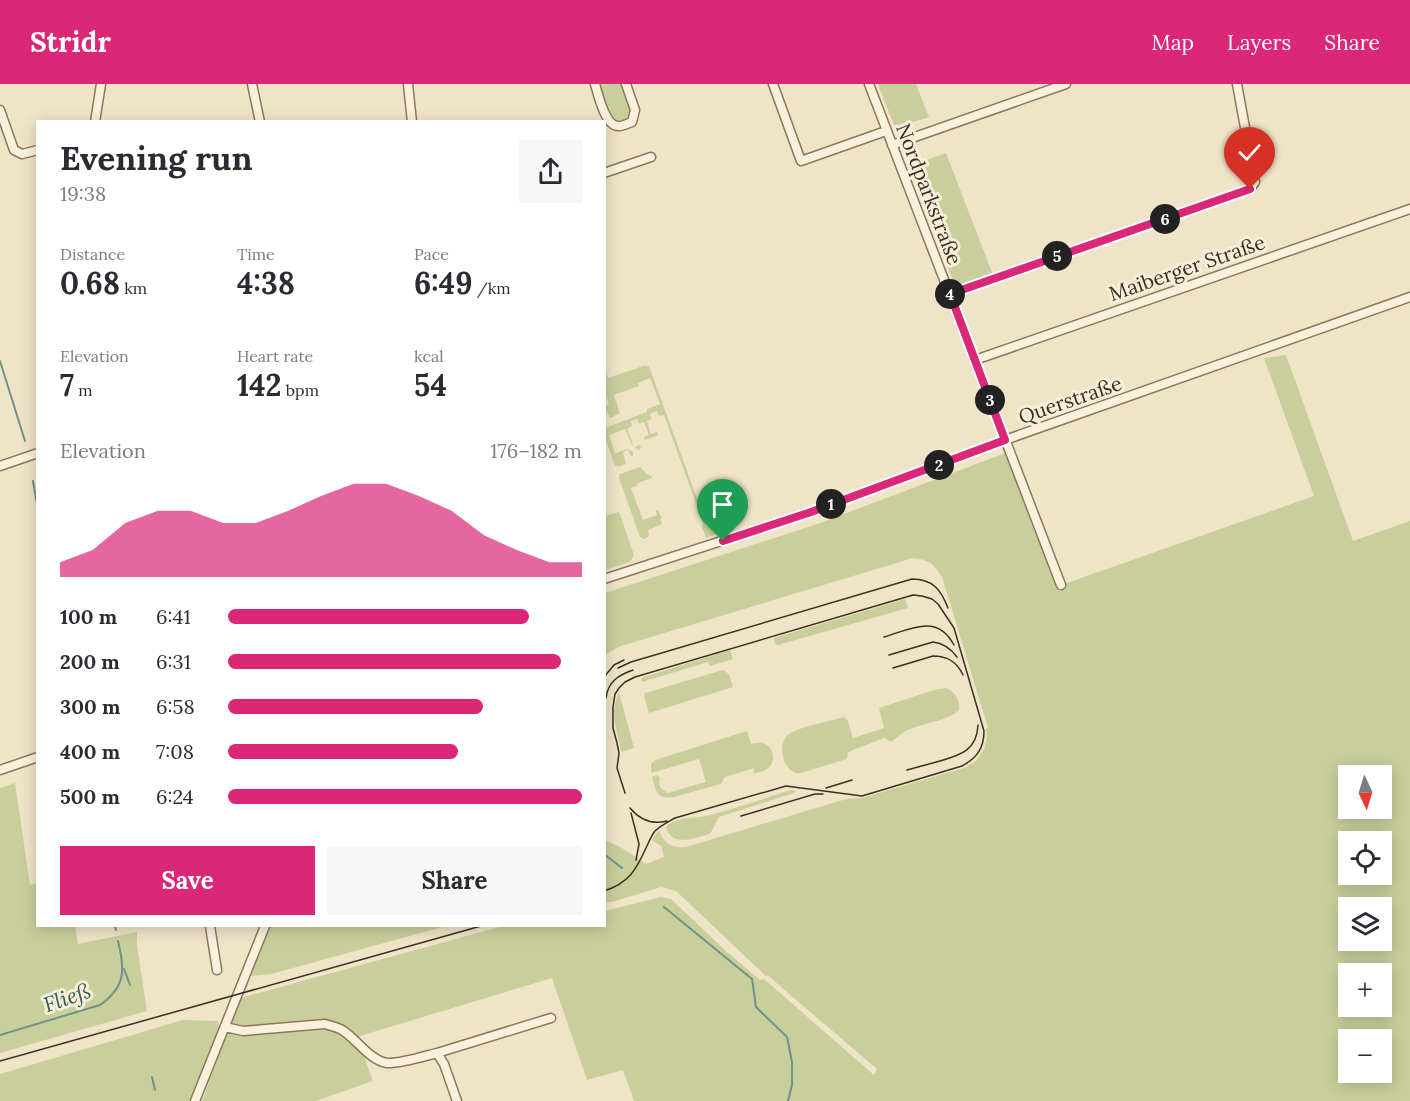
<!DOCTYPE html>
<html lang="en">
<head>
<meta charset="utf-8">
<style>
	body { margin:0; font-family:Lora,serif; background:#f7f7f7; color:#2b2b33; height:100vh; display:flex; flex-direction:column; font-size:22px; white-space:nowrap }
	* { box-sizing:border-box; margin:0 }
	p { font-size:20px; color:#7c7c81 }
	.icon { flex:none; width:33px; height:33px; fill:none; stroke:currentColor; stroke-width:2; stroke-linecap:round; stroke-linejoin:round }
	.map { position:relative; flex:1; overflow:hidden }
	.side { position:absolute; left:36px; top:36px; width:570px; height:807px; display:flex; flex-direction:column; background:#fff; border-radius:0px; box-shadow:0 3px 15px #0003 }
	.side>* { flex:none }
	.needle { width:39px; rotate:176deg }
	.tools { position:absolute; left:1338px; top:681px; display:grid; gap:12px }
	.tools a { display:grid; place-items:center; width:54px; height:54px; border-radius:0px; background:#fff; box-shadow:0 3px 15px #0003; font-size:30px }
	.pin { position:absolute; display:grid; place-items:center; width:51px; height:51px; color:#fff; margin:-62px -26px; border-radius:50% 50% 50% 0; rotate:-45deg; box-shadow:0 0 6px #0007 }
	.pin .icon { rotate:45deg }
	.km { position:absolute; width:30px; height:30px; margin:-15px; border-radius:50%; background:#222; color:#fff; font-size:16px; line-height:30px; text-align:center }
	.round { display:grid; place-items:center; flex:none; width:63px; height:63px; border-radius:0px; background:#f7f7f7 }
	.summary { display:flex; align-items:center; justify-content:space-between; height:102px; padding:0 24px }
	h1 { font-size:33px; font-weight:800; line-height:45px }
	.metrics { display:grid; grid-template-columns:repeat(3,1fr); gap:9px; height:102px; padding:6px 24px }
	.metrics div { display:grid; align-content:center }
	.metrics b { font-size:30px; font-weight:800 }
	.metrics small { font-size:16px; font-weight:400 }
	.metrics p { font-size:16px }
	.chart { height:168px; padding:12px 24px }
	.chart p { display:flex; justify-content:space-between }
	.chart svg { width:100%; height:108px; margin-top:6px; fill:#db2777; opacity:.7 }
	.action { display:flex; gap:12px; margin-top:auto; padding:12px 24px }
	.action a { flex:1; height:69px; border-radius:0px; background:#db2777; color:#fff; font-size:24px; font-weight:800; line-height:69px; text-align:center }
	.action a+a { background:#f7f7f7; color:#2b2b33 }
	ul { padding:0 24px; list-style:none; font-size:20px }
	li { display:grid; grid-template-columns:96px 72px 1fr; align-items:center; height:45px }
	li i { height:15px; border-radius:8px; background:#db2777 }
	header { display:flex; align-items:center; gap:36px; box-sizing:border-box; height:84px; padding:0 30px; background:#db2777; color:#fff }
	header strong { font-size:28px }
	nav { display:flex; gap:33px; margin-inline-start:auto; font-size:21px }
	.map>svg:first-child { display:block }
</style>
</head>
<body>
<header>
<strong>Stridr</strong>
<nav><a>Map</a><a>Layers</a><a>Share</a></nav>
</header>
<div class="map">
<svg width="1410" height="1017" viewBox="0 0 1410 1017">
	<rect width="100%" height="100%" fill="#f0e4c8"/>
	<!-- green -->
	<path fill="#c9cf9b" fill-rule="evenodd" d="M 599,0 L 624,0 L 633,24 L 630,34 L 619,38 L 611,32 Z
		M 878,0 L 916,0 L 929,33 L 895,44 Z
		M 946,69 L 993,191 L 959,202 L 954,199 L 911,87 L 911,83 L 913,81 Z
		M 1286,271 L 1353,457 L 1410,437 L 1410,1017 L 634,1017 L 623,986 L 587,996 L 552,894 L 360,952 L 354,958 L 363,970 L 373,997 L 316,1017 L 202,1017 L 240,914 L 503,842 L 604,842 L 605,827 L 661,813 L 671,815 L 727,868 L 760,896 L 764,895 L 874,991 L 877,985 L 767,891 L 767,893 L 676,807 L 661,803 L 612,818 L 605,818 L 605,756 L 622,764 L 646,780 L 664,773 L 661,762 L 652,756 L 659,746 C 664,761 672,764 686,763 L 846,715 L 862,714 L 964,684 L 976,677 L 984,665 L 987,653 L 986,645 L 988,644 L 942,493 C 933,479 929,476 913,474 L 618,563 L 605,571 L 605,509 L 820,439 L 1008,368 L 1060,508 L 1067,499 L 1314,412 L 1264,274 ZM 1348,692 L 1382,692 L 1382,724 L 1348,724 ZM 1348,758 L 1382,758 L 1382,790 L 1348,790 ZM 1348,824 L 1382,824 L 1382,856 L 1348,856 ZM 1348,890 L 1382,890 L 1382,922 L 1348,922 ZM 1348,956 L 1382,956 L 1382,988 L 1348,988 Z
		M 646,281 L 647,283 L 649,282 L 707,442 L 714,442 L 717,450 L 706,454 L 702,443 L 703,439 L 664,331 L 659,332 L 657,327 L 650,330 L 652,335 L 647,337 L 651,350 L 657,348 L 658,351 L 645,356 L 644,353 L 649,351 L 644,338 L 639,340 L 637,335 L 631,337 L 632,342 L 627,345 L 634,363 L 640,361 L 641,364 L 639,366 L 632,361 L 625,345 L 609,351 L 615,369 L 628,365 L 633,368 L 633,372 L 631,372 L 628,366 L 623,368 L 626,380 L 621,382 L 615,382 L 605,354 L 605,344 L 647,328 L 647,325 L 660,320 L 650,294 L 638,299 L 639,302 L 614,311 L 620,329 L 610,334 L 607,328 L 605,329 L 605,322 L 609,320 L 605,307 L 605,286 L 608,294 Z
		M 640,383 L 647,390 L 652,392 L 652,394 L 636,400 L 637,402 L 631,404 L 643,436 L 657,431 L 656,427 L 658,426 L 662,434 L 660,435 L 662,440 L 648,446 L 649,451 L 648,453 L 644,455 L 640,453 L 619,394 L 620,390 Z
		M 619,428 L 634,471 L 630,478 L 605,486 L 605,432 Z
		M 905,515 L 908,524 L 778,561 L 775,560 L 774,554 Z
		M 730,566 L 733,575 L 710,582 L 708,578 L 642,598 L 641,594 Z
		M 723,586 L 729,590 L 733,603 L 649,629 L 644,611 L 645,609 Z
		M 946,604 C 955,608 960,615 959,626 C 947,637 928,638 913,644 C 904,647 898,652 892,658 L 884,654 L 848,668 L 847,675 L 801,689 C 784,692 775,660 789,650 C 798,643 831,637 844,633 L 847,635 L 853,654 L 884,644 L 879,624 L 934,606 Z
		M 619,608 L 634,664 L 621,668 C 618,646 609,631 619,608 Z
		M 747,647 L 751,660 C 755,659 761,657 765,660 C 775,665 776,679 767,685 C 763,688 757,688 753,690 L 754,684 L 725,693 L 721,700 L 674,713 C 656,716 656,707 652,693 L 657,691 L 660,694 L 659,698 L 660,703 L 667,709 L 706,698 L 699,675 L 651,689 L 651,680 L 655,676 Z
		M 15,699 L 30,801 L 37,799 L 38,842 L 75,842 L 78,860 L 137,848 L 137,861 L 147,927 L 0,969 L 0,704 Z
		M 791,706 L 796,707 L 794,709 L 719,733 L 710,750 C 694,754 672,764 666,743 C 677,732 692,735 706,732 C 734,725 762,715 791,706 Z
		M 270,842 L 446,842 L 271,890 L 251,892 Z
		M 183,936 L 218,937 L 219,945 L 189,1017 L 0,1017 L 0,990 Z"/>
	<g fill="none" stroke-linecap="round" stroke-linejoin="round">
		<!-- stream -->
		<path stroke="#6f938a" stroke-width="2" d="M 0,277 L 25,357
			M 33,397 L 38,426
			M 38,496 L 38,537
			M 604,770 L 622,784
			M 664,823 L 752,895 L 756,923 L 787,953 L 792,978 L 792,1001 L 788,1017
			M 115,842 L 116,846
			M 124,885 L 130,901
			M 0,951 L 100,921 C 126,903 125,885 118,857
			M 152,993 L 155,1006"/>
		<defs>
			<path id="minor" d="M 252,0 L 260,38
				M 408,0 L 412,38
				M 595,0 C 598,10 605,42 618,42 C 622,43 628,39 632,38 L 635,26 L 626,0
				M 773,0 L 801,77 L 886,47
				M 869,0 L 1061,501
				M 0,26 L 14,66 L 22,70 L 38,66
				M 95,38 L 101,0
				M 892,61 L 1066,0
				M 604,89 L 651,73
				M 949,210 L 1250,105 L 1255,98 L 1237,0
				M 975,276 L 1410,125
				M 0,382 L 38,369
				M 604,495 L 811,428 L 1005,356 L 1410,213
				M 0,686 L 38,673
				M 210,842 L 217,886
				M 225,943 L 243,947 L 325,940 C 331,942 337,943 342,946 C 357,955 369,976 387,979 C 399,980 425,972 437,969 L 444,980 L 457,1017
				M 437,969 L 551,934
				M 195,1017 L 265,842"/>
		</defs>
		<!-- minor casing -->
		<use href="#minor" stroke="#8d765c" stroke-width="11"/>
		<!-- minor -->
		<use href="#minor" stroke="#faf1dc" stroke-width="8"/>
		<!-- tram -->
		<path stroke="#3d2e20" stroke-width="1.5" d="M 884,553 C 911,545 937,529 954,561
			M 889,571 L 933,558 C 943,559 951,565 957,573
			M 618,584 L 631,578 L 912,495 C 933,495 941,506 948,524
			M 893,584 L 933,572 C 948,572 957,578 963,591
			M 604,593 L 614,581 L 624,576
			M 606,614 C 608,597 619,591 633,586
			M 907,686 C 918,683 929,680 940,677 C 961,671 977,666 978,641
			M 826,704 L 852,696
			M 630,724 C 640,736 652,741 667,737
			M 631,729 L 639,760 L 636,776
			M 741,732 L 815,710 L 823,710
			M 604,807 C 629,799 636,786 646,764 C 649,758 651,752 655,747 C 661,741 668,738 675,734 L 786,702 L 862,712 L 962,682 C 977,674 984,664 984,647 L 954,544 L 938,520 L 932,515 L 922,512 L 913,511 L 635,593 L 625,598 L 619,604 L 615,610 L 613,623 L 613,644 L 617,659 L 619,669 L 617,684 L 625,709
			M 0,977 L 481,842"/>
	</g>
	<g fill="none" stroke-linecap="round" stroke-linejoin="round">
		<defs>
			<path id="route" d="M 723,457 L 811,428 L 1005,356 L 950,210 L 1250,105"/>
		</defs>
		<!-- route casing -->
		<use href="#route" stroke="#fff" stroke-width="12"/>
		<!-- route -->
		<use href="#route" stroke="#db2777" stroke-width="8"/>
	</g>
	<g text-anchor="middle" stroke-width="6" stroke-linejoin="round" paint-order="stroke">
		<!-- street labels -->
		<g font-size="20" fill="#3d2e20" stroke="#f7eed8">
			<text transform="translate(929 110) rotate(69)" y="7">Nordparkstraße</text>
			<text transform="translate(1187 184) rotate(-19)" y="7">Maiberger Straße</text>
			<text transform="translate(1070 316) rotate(-19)" y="7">Querstraße</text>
		</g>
		<!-- water labels -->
		<g font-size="21" font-style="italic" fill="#2f5d5a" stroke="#f7eed8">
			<text transform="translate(67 914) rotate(-19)" y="7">Fließ</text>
		</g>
	</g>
</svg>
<div class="tools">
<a><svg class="needle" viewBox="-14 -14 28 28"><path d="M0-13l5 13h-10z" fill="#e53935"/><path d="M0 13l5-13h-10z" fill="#7c7c81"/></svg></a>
<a><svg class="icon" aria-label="locate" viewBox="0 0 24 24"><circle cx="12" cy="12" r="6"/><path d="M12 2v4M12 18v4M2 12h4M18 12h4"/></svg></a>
<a><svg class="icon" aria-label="layers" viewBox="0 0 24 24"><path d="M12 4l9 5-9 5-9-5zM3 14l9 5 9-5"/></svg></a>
<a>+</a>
<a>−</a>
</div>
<div class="pin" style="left:723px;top:457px;background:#1e9e55"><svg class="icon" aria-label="arrive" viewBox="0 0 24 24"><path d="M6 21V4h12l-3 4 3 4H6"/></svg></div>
<div class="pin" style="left:1250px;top:105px;background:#d93025"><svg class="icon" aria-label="check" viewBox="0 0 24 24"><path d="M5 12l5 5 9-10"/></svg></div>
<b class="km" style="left:831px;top:420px">1</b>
<b class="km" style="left:939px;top:381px">2</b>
<b class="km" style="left:990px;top:316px">3</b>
<b class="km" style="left:950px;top:210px">4</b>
<b class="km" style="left:1057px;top:172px">5</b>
<b class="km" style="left:1165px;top:135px">6</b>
<section class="side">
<div class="summary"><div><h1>Evening run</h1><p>19:38</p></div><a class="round"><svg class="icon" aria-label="share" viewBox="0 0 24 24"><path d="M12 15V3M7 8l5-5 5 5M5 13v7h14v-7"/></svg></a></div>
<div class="metrics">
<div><p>Distance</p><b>0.68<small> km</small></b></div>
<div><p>Time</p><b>4:38</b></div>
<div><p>Pace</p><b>6:49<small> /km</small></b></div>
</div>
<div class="metrics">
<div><p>Elevation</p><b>7<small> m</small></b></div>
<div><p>Heart rate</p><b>142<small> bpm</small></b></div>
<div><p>kcal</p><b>54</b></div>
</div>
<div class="chart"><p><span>Elevation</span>176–182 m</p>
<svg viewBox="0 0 160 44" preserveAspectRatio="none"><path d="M0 44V38L10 33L20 22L30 17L40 17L50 22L60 22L70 17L80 11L90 6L100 6L110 11L120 17L130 27L140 33L150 38L160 38V44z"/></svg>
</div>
<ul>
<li><b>100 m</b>6:41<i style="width:85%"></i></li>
<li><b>200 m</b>6:31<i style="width:94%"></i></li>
<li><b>300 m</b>6:58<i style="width:72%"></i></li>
<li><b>400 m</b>7:08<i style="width:65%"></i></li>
<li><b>500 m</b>6:24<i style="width:100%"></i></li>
</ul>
<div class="action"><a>Save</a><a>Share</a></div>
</section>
</div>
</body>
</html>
